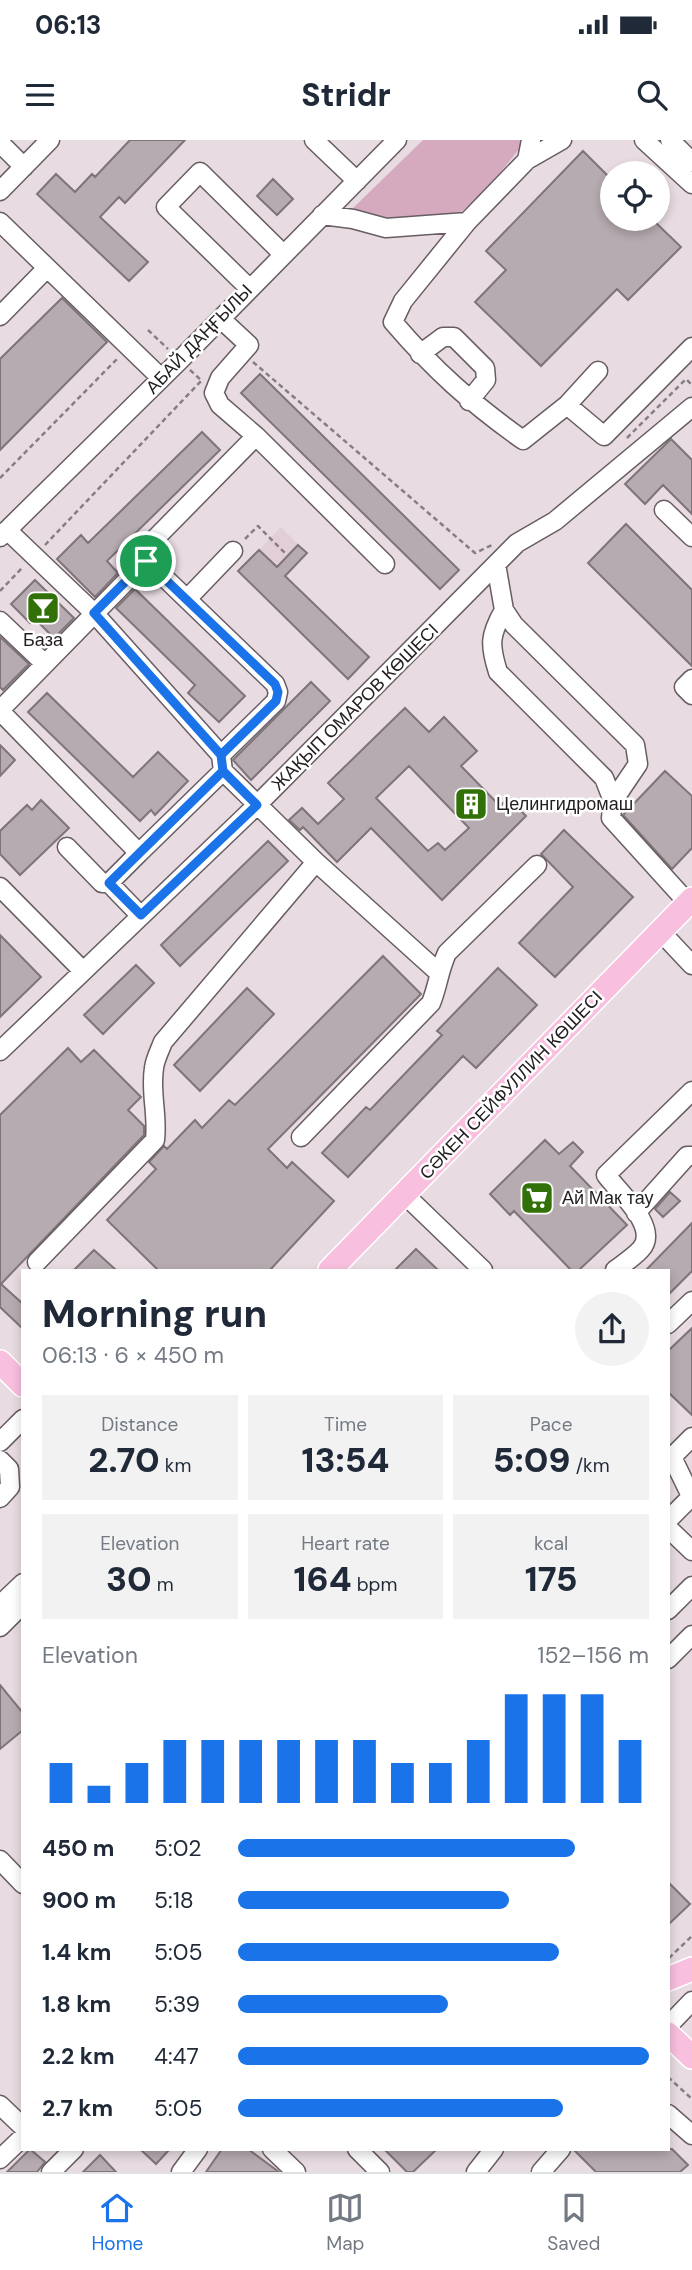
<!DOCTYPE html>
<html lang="en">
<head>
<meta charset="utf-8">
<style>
	body { margin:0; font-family:"DM Sans",sans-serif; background:#f2f2f3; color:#1f2937; height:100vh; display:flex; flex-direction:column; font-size:26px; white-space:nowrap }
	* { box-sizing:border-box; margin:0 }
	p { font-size:23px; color:#747a83 }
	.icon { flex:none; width:38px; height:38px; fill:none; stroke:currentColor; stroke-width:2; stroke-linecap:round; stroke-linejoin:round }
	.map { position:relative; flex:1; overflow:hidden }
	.panel { position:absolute; left:21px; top:1129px; width:649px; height:882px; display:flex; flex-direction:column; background:#fff; border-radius:0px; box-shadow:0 4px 10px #0003 }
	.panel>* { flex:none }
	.buttons { position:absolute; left:600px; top:21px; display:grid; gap:14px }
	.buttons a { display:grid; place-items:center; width:70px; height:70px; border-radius:50%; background:#fff; box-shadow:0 4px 10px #0003; font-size:35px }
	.pin { position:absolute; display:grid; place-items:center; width:60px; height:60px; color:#fff; margin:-30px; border:4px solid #fff; border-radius:50%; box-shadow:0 2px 7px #0007 }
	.round { display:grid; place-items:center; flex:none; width:74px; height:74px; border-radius:37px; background:#f2f2f3 }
	.summary { display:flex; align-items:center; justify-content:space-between; height:119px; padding:0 21px }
	h1 { font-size:38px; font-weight:800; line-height:52px }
	.stats { display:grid; grid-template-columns:repeat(3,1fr); gap:10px; height:119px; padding:7px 21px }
	.stats div { display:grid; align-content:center; border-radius:0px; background:#f2f2f3; text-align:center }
	.stats b { font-size:35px; font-weight:800 }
	.stats small { font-size:19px; font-weight:400 }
	.stats p { font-size:19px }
	.chart { height:196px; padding:14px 21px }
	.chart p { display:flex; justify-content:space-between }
	.chart svg { width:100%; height:126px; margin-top:7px; stroke:#1a73e8; stroke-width:6 }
	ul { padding:0 21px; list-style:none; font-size:23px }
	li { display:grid; grid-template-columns:112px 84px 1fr; align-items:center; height:52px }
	li i { height:18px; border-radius:9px; background:#1a73e8 }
	.status { display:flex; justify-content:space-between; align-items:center; height:49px; padding:0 35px; background:#fff; direction:ltr }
	.status svg { height:19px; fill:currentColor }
	header { display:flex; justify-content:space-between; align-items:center; height:91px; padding:0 21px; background:#fff; font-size:32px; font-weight:800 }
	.dock { display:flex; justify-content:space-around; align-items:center; height:98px; border-top:2px solid #e0e1e3; background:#fff; font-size:19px; color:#747a83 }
	.dock a { display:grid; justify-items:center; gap:4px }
	.dock .on { color:#1a73e8 }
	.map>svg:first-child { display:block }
</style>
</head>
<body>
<div class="status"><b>06:13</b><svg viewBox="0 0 49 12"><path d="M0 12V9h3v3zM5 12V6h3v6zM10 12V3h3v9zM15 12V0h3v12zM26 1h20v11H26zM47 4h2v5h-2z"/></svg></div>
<header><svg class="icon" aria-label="menu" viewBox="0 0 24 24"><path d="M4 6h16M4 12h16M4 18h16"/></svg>Stridr<svg class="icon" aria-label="search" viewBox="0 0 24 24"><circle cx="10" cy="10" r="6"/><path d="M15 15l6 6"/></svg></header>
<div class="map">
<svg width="692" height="2032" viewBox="0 0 692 2032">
	<rect width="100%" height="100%" fill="#e8dce2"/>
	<!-- built -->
	<path fill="#e1ced7" d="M 281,387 L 307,413 L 286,436 L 259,410 Z"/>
	<!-- green -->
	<path fill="#d5aabf" d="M 423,0 L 522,0 L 520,8 L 488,48 L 460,73 L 390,78 L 352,69 Z"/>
	<!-- building -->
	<path fill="#b6abb0" stroke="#7e7479" stroke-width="2" fill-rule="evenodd" d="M 130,0 L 185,0 L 125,63 L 119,57 L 100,77 L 148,122 L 129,141 L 37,54 L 56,34 L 75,52 L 92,34 L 95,37 Z
		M 583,11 L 612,40 L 612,79 L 652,79 L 681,107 L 628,160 L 617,149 L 541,226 L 475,162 L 506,130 L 486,111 Z
		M 273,39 L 293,59 L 277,75 L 257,56 Z
		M 62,158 L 107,202 L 0,310 L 0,219 Z
		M 260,234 L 459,430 L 440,449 L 241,253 Z
		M 202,292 L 220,310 L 107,421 L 118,433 L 95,457 L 57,419 L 81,395 L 88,403 Z
		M 671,299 L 692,320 L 692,374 L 663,345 L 645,364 L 625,344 Z
		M 626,384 L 692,450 L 692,526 L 588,423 Z
		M 298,405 L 307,413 L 285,436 L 369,517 L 348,539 L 238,431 L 259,410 L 277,427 Z
		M 35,440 L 74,478 L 54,498 L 34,478 L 30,483 L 11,464 Z
		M 135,449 L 245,556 L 219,582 L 188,553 L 195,545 L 116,468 Z
		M 0,497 L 29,524 L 3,550 L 0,547 Z
		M 311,542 L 330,561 L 251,640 L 233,620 Z
		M 47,553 L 133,637 L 158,612 L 188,641 L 155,675 L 151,670 L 140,681 L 28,572 Z
		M 405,568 L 429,592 L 444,577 L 477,611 L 461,626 L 500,666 L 508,658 L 526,676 L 442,760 L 371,688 L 337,722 L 303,687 L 300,690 L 289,680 L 302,668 L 318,684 L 344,659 L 328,643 ZM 409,626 L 469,688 L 445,710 L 438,703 L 428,711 L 376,658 Z
		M 0,605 L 15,620 L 0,636 Z
		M 665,631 L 692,656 L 692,708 L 672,729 L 623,675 Z
		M 41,660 L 69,688 L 20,735 L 0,714 L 0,691 L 27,665 L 32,670 Z
		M 564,690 L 633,757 L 555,837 L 519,803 L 573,747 L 541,714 Z
		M 268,701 L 288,721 L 180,826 L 161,805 Z
		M 0,795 L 41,837 L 0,877 Z
		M 383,816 L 421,854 L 268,1009 L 287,1028 L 292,1022 L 334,1061 L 270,1130 L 158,1130 L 107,1080 L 156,1029 L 149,1022 L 164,1006 L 167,1009 L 195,980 L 202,988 L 229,960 L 235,965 Z
		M 136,825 L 154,843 L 103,894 L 84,875 Z
		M 498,828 L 537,865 L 476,928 L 463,916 L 348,1037 L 322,1013 L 366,967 L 370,970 L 442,895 L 437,891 Z
		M 247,848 L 274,874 L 200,951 L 174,925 Z
		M 68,908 L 81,922 L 94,910 L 141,957 L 128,970 L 144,986 L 144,995 L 1,1144 L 23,1164 L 23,1189 L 0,1167 L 0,975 Z
		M 545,1000 L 559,1014 L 573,1002 L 583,1012 L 570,1026 L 627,1085 L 579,1130 L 571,1130 L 514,1071 L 510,1075 L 490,1054 Z
		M 670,1052 L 680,1061 L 663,1077 L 655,1069 Z
		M 692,1083 L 692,1131 L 668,1155 L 668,1130 L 646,1130 Z
		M 416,1109 L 438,1130 L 395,1130 Z
		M 94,1110 L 116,1130 L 74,1130 Z
		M 692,1188 L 692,1275 L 668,1252 L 668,1211 Z
		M 0,1545 L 23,1573 L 23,1590 L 0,1609 Z
		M 668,1742 L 690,1764 L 668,1785 Z
		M 30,2009 L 45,2022 L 37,2032 L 7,2032 Z
		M 140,2009 L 170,2009 L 156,2024 Z
		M 222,2009 L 248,2009 L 279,2032 L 206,2032 Z
		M 384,2009 L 437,2009 L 413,2032 L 407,2032 Z
		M 573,2009 L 672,2009 L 688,2025 L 680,2032 L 596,2032 Z
		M 100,2015 L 116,2032 L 83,2032 Z"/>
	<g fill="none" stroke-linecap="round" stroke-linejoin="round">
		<defs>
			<path id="minor" d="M 314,0 L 357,41
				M 644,0 L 692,44
				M 670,0 L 692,22
				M 0,3 L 24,27
				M 527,20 L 562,0
				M 0,51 L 50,0
				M 322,75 L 353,79 L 386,88 L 467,82 L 527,20 L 531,0
				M 0,82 L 161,238
				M 467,82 L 403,161 L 393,182 C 434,230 471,263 523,300 L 567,265 L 604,296 L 692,207
				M 249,148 L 166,67 L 200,32 L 283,114
				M 0,176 L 47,128
				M 221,179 L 249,205 L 220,238 L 214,253 L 220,265 L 256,296 L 140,414 L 275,544 L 278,552 L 276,561 L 221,615
				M 420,214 L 443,197 L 454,197 L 485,228 L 486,240 L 469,261
				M 567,265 L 598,231
				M 256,296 L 385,424
				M 664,370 L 692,397
				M 7,390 L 94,473 L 221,615 L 223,631 L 316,722 L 438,832
				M 0,397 L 179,221 L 397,0
				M 496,424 L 504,470 L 514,485 L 635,605 L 638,624 L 613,661
				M 187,459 L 233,411
				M 504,470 C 490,495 489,504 498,532 L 604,638 L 613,661 L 611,678 L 688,763
				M 0,481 L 44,523
				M 692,539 L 684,547 L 692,555
				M 0,570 L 146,421
				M 0,571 L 139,713 L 223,631
				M 67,707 L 102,743 L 109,743 L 139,713
				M 109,743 L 140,775
				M 0,747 L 82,830
				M 660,791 L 692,825
				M 0,911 L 257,665 L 517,403 L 555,381 L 692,267
				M 301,997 L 431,863 C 438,846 439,830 447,813 L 537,725
				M 404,1054 L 483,1130
				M 636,1073 L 687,1016 L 692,1016
				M 37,1122 L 155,1000 C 158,975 150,952 154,928 C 155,919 160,910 163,902 L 316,722
				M 615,1130 C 623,1124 634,1117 641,1109 C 660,1088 619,1052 606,1035 L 692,951
				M 668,1184 L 692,1161
				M 0,1302 L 23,1279
				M 672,1317 L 692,1358
				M 672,1317 L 692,1297
				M 0,1320 L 9,1329 L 10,1347 L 0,1358
				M 668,1380 L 691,1357
				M 668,1388 L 692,1411
				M 0,1465 L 23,1443
				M 668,1470 L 692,1446
				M 0,1487 L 23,1464
				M 668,1519 L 692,1495
				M 0,1720 L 23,1744
				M 668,1886 L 692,1861
				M 0,1965 L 23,1987
				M 668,1974 L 692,1995
				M 272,2009 L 296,2032
				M 357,2009 L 380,2032
				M 0,2019 L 23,1997
				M 51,2032 L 74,2009
				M 181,2032 L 198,2009
				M 476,2032 L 494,2009
				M 541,2032 L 561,2009"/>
			<path id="major" d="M 330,1130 L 692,759
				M 0,1222 L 23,1245
				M 668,1839 L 692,1829
				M 668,1894 L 692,1917"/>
		</defs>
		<!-- minor casing -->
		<use href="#minor" stroke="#675d62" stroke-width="21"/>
		<!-- major casing -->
		<use href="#major" stroke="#fff" stroke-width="26"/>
		<!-- path -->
		<path stroke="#867e82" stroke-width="2.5" stroke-dasharray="5 3.5" stroke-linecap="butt" d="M 148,190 L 168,209
			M 253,222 L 475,413 L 492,405
			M 190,230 L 201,240
			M 627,298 L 686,239 L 692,245
			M 0,338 L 117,219
			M 245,399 L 258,386 L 285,413
			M 45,405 L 202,240
			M 0,451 L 23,427
			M 669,1818 L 692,1796
			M 668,1937 L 692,1959"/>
		<!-- minor -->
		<use href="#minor" stroke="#fff" stroke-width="18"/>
		<!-- major -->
		<use href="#major" stroke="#f9bfde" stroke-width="23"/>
	</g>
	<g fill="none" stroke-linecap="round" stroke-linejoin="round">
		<defs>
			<path id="route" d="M 146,421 L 94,473 L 221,615 L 223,631 L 109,743 L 141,775 L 257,665 L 223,631 L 221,615 L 276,561 L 278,552 L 275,544 L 146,421"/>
		</defs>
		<!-- route casing -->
		<use href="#route" stroke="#fff" stroke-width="14"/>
		<!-- route -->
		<use href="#route" stroke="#1a73e8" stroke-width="9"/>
	</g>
	<!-- icons -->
	<defs>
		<symbol id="bar-square" viewBox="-11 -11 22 22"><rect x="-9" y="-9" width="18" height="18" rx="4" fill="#317107" stroke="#fff"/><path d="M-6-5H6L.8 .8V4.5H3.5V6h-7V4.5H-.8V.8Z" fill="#fff"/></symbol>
		<symbol id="building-square" viewBox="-11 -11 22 22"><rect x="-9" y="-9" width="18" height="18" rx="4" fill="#317107" stroke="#fff"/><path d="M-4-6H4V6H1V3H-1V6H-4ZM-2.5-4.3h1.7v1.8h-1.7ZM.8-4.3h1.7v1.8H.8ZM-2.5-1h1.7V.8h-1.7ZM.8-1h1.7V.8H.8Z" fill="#fff"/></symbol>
		<symbol id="supermarket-square" viewBox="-11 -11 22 22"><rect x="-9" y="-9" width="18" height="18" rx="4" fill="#317107" stroke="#fff"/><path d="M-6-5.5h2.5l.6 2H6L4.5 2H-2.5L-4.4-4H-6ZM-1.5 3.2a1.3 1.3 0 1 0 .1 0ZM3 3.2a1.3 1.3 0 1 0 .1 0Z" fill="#fff"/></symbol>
	</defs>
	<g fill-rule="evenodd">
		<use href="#bar-square" x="24" y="449" width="38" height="38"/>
		<use href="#building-square" x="452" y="645" width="38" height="38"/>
		<use href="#supermarket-square" x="518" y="1039" width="38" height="38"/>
	</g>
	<g text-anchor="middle" stroke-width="5" stroke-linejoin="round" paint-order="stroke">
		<!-- street labels -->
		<g font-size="18" fill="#221e20" stroke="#fff">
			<text transform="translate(199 199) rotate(-46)" y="6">АБАЙ ДАҢҒЫЛЫ</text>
			<text transform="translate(355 567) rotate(-45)" y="6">ЖАҚЫП ОМАРОВ КӨШЕСІ</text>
			<text transform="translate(511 945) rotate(-46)" y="6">СӘКЕН СЕЙФУЛЛИН КӨШЕСІ</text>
		</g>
		<!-- poi labels -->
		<g font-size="18" fill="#221e20" stroke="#fff" text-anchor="start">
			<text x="43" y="506" text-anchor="middle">База</text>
			<text x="496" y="670">Целингидромаш</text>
			<text x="562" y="1064">Ай Мак тау</text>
		</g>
	</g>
</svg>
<div class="buttons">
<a><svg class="icon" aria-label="locate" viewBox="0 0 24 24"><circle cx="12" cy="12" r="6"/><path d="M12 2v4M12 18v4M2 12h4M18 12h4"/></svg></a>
</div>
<div class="pin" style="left:146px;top:421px;background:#1e9e55"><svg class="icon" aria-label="arrive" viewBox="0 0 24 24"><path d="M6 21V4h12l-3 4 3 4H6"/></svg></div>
<section class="panel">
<div class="summary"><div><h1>Morning run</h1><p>06:13 · 6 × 450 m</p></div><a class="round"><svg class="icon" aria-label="share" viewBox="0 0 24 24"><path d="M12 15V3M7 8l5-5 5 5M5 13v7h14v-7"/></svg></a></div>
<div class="stats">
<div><p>Distance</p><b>2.70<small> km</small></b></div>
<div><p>Time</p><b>13:54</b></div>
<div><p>Pace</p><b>5:09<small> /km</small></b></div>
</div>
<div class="stats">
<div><p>Elevation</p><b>30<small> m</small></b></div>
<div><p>Heart rate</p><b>164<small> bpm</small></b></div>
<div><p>kcal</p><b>175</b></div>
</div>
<div class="chart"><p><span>Elevation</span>152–156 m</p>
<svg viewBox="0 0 160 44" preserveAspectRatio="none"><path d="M5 44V30M15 44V38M25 44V30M35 44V22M45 44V22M55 44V22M65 44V22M75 44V22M85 44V22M95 44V30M105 44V30M115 44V22M125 44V6M135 44V6M145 44V6M155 44V22"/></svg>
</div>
<ul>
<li><b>450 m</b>5:02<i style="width:82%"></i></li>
<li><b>900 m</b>5:18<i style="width:66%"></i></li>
<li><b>1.4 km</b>5:05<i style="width:78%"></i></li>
<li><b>1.8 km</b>5:39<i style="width:51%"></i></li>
<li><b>2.2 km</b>4:47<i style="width:100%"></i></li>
<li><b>2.7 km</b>5:05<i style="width:79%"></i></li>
</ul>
</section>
</div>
<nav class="dock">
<a class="on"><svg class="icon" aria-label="home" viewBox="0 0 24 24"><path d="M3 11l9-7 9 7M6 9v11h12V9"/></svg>Home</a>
<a><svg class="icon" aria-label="map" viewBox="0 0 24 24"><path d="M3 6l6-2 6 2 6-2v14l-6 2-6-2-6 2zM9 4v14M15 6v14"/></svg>Map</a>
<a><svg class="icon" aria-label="saved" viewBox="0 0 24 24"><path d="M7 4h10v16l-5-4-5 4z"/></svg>Saved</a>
</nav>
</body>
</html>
